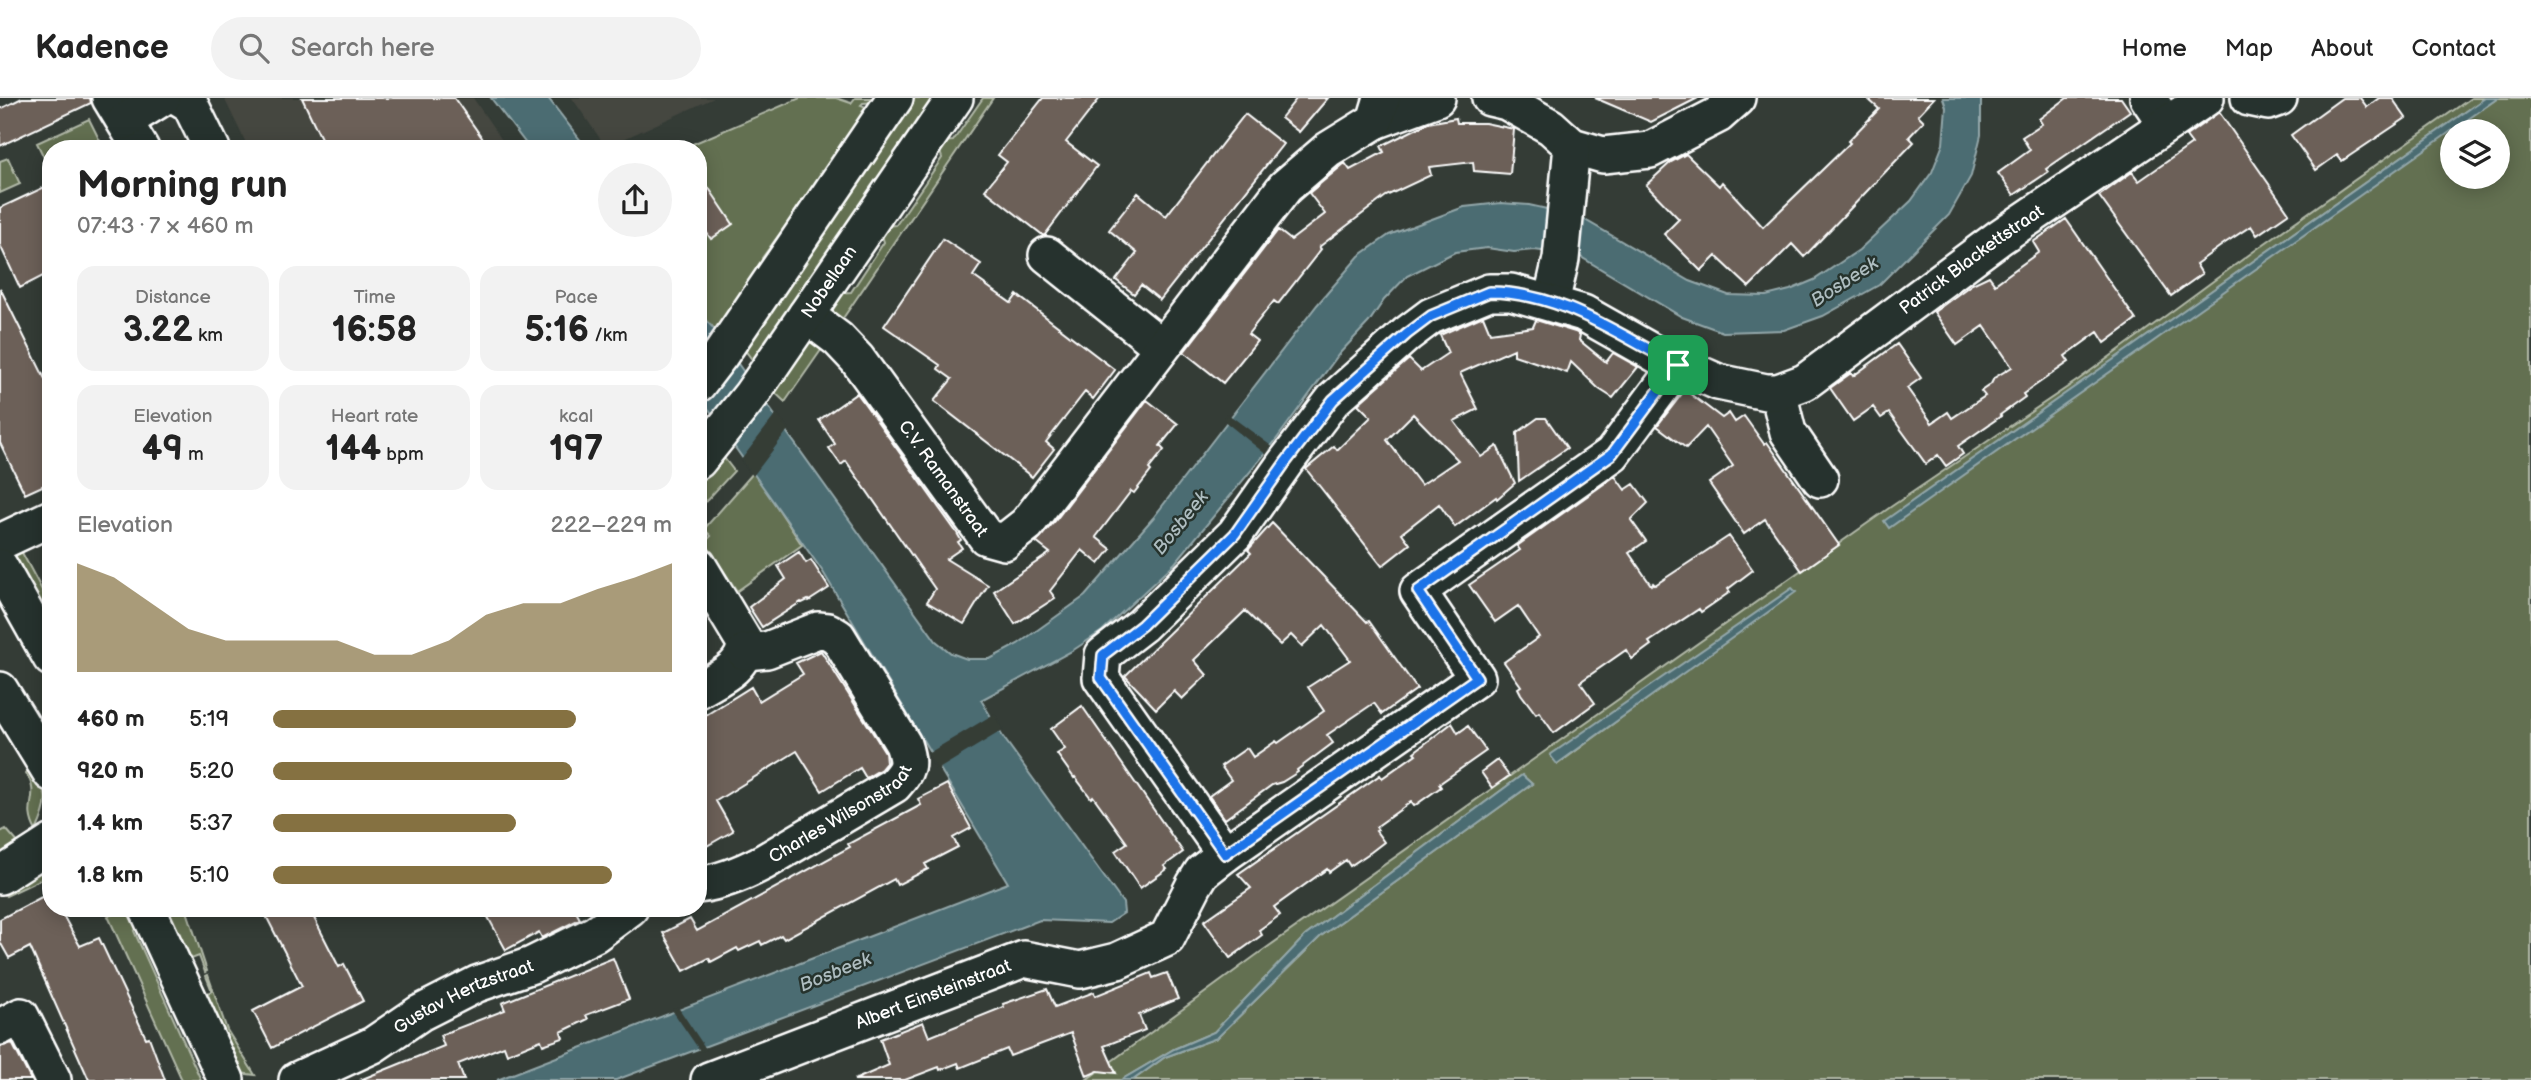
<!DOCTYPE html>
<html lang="en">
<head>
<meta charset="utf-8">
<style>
	body { margin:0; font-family:"Balsamiq Sans",sans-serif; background:#f2f2f2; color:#222; height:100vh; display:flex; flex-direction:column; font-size:26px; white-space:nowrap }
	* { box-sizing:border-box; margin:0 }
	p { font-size:23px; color:#767676 }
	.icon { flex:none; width:38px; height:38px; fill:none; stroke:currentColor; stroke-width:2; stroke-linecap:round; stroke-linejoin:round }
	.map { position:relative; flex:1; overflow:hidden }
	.drawer { position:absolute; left:42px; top:42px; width:665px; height:777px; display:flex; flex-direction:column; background:#fff; border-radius:28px; box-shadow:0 4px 18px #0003 }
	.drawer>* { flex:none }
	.controls { position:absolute; left:2440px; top:21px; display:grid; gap:14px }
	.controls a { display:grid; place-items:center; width:70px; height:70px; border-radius:50%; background:#fff; box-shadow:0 4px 18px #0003; font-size:35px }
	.pin { position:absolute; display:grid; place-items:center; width:60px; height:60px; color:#fff; margin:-30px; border-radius:14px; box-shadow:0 4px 10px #0006 }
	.round { display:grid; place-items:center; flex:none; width:74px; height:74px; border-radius:37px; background:#f2f2f2 }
	.summary { display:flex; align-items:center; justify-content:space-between; height:119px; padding:0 35px }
	h1 { font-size:38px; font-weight:800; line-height:52px }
	.stats { display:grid; grid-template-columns:repeat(3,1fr); gap:10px; height:119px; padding:7px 35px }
	.stats div { display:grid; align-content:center; border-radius:18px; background:#f2f2f2; text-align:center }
	.stats b { font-size:35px; font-weight:800 }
	.stats small { font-size:19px; font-weight:400 }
	.stats p { font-size:19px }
	.chart { height:196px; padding:14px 35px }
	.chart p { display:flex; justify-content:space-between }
	.chart svg { width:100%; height:126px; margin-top:7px; fill:#857141; opacity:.7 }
	ul { padding:0 35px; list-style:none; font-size:23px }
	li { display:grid; grid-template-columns:112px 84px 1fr; align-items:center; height:52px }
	li i { height:18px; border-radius:9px; background:#857141 }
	header { display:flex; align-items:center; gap:42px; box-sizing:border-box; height:98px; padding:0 35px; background:#fff; border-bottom:2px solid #e0e0e0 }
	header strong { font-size:33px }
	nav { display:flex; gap:38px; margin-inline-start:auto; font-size:24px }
	.search { width:490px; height:63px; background:#f2f2f2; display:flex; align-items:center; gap:18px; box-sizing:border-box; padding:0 24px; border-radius:38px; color:#767676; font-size:26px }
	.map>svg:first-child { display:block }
</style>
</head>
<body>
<header>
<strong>Kadence</strong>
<div class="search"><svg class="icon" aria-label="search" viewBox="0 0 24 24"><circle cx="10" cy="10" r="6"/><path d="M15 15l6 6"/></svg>Search here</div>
<nav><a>Home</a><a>Map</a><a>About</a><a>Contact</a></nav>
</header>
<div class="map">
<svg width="2531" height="982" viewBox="0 0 2531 982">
	<rect width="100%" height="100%" fill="#343c36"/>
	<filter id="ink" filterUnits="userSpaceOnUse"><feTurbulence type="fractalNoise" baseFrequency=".0143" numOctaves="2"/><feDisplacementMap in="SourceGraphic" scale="14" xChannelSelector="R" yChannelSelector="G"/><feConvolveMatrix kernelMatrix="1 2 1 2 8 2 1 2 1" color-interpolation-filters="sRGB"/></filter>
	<g filter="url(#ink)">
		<!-- built -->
		<path fill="#454740" d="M 224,0 L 473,0 L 508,51 L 249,51 Z
			M 572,0 L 714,0 L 606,49 Z"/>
		<!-- green -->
		<path fill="#637051" stroke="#b1b8a8" stroke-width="2" fill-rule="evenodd" d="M 800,0 L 836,0 L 851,5 L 855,0 L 878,0 L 876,4 L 863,5 L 861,7 L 871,11 L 762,160 L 763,169 L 716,233 L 712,228 L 698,246 L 698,51 L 681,51 Z
			M 911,0 L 939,0 L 754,264 L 744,251 Z
			M 983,0 L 993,0 L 837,229 C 831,216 831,208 837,195 L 851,194 L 884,144 L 880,131 L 883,128 L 896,127 L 942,60 L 938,47 L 940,44 L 953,43 Z
			M 2471,0 L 2485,0 L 1885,423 L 2498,0 L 2531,0 L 2531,982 L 1133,982 L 1165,959 L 1217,940 L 1321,838 L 1532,686 L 1522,677 L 1305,838 L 1214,934 L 1174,951 L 1121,982 L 1086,982 L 1255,858 L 1892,408 L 2078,282 L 2261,148 ZM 2452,33 L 2497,33 L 2497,79 L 2452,79 ZM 1795,493 L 1558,666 L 1551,658 L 1551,657 Z
			M 89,21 L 102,47 L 94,51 L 51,51 L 50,72 L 37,45 Z
			M 8,60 L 20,86 L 0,95 L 0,63 Z
			M 808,244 L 826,245 L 785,304 L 771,291 Z
			M 721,356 L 734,373 L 698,412 L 698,383 Z
			M 754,374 L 802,447 L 737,493 L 708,449 L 705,444 L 711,438 L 704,431 Z
			M 18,447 L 51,509 L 51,546 L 9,459 Z
			M 31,669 C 49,695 50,703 36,733 C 21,706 42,700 26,675 Z
			M 6,731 L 20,747 L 0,760 L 0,734 Z
			M 36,770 L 44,780 L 6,798 L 1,791 Z
			M 128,810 L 135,810 L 143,828 L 134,833 L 201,982 L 182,982 L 108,818 Z
			M 162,810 L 186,810 L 207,873 L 205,874 L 199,858 L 186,863 Z
			M 208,877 L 227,932 L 255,977 L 239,975 L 201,898 L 212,893 L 206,878 Z"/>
		<!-- water -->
		<path fill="#4b6c72" stroke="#93a7aa" stroke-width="2" d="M 491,0 L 548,0 L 581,43 L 583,51 L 530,51 Z
			M 1943,0 L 1981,0 L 1981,37 L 1971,78 L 1949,117 L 1879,187 L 1823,218 L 1784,232 L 1723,234 L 1682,219 L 1579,158 L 1534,152 L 1514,154 L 1487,150 L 1455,154 L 1407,178 L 1384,202 L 1369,224 L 1339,256 L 1273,346 L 1175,465 L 1102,533 L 1072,553 L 981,602 L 1003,639 L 1123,805 L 1124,815 L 1109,825 L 1040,822 L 616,982 L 497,982 L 1008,785 L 823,474 L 734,348 L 740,339 L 714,318 L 704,305 L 710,297 L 698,280 L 698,214 L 716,233 L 709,243 L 729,271 L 736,263 L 936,543 L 951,555 L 967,561 L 990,561 L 1018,546 L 1085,498 L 1153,420 L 1317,207 L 1359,158 L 1389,137 L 1464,109 L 1501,105 L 1529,107 L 1578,118 L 1690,183 L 1728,197 L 1766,198 L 1790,192 L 1814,182 L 1859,152 L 1911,103 L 1932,74 L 1943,46 L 1946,9 Z
			M 2485,0 L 2498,0 L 1889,430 L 1884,423 Z
			M 1792,490 L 1796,494 L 1557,666 L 1550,657 Z
			M 1522,677 L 1532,686 L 1321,838 L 1217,940 L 1165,959 L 1133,982 L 1121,982 L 1174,951 L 1214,934 L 1305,838 Z"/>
		<!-- pier -->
		<path fill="#343c36" d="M 777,315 L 788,332 L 753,378 L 741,362 Z
			M 1228,316 L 1274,350 L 1270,350 L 1268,358 L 1223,322 Z
			M 994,616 L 1003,632 L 937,672 L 927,656 Z
			M 678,909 L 706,951 L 700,953 L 672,912 Z"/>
		<!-- building -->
		<path fill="#6c6058" stroke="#fff" stroke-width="2" fill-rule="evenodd" d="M 22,0 L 90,0 L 91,5 L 0,48 L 0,11 Z
			M 302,0 L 454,0 L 490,51 L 326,51 Z
			M 1043,0 L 1100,0 L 1066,44 L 1097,68 L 1044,138 L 985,92 L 1007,64 L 998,57 Z
			M 1297,0 L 1328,0 L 1299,34 L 1281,20 Z
			M 1595,0 L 1698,0 L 1651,24 Z
			M 1867,0 L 1934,0 L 1918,17 L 1924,23 L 1909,39 L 1914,44 L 1804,159 L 1792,146 L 1749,189 L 1716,158 L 1701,173 L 1664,136 L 1679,121 L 1646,87 L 1671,64 L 1686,56 L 1719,88 L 1722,84 L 1763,129 L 1850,45 L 1848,43 L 1879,11 Z
			M 2067,0 L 2121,0 L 2130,13 L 2046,71 L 2048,74 L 2014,97 L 1998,75 L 2030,52 L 2022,39 L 2042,26 L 2039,21 Z
			M 2342,0 L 2360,0 L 2367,9 L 2379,0 L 2392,0 L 2406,20 L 2342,63 L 2337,57 L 2316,72 L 2291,37 Z
			M 2219,14 L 2289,115 L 2257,137 L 2251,128 L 2225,145 L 2196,166 L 2202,176 L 2171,198 L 2099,98 L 2132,74 L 2139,83 L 2192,46 L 2186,38 Z
			M 1245,16 L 1283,46 L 1160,202 L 1141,187 L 1134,196 L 1116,182 L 1137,155 L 1109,132 L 1138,95 L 1166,118 Z
			M 1456,20 L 1457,25 L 1485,25 L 1514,31 L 1510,76 L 1474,73 L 1473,64 L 1429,69 L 1431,77 L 1386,98 L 1357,120 L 1319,149 L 1321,151 L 1278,206 L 1274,203 L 1248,236 L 1257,243 L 1223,285 L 1184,254 L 1278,132 L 1291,142 L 1325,116 L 1309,95 L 1345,65 L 1350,72 L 1384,54 L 1381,48 L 1428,25 Z
			M 698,74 L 733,126 L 711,141 L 698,122 Z
			M 51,86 L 51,174 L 20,190 L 0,147 L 0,110 Z
			M 2066,121 L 2136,222 L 2105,245 L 2098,234 L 2065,258 L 2069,264 L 2023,296 L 2025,299 L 2000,317 L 2001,318 L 1958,348 L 1963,356 L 1946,368 L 1938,357 L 1926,366 L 1889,315 L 1881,320 L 1873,309 L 1853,323 L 1830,290 L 1851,275 L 1853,278 L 1897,246 L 1921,280 L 1907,290 L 1932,325 L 1948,314 L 1952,320 L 1985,298 L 1981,293 L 1991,286 L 1994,280 L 2012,269 L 1984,228 L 1957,247 L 1934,214 L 1972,186 L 1989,178 L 1995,186 L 2039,154 L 2033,144 Z
			M 943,141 L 981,166 L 973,178 L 1011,205 L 1017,197 L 1115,272 L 1093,301 L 1085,294 L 1046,344 L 1054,351 L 1032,379 L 934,303 L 952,281 L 938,271 L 940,267 L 884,228 Z
			M 0,190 L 51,293 L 51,384 L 25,396 L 0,345 Z
			M 1483,218 L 1490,235 L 1533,229 L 1536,222 L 1575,234 L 1580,237 L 1579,242 L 1606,264 L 1613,255 L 1638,269 L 1613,300 L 1599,291 L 1571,264 L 1567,275 L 1514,257 L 1514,251 L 1460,275 L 1478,311 L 1454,323 L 1481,359 L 1497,348 L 1515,385 L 1497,401 L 1496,399 L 1455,429 L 1439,406 L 1402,435 L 1410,446 L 1382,468 L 1306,371 L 1334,348 L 1337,352 L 1371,319 L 1358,306 L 1409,261 L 1421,273 L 1448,255 L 1440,237 ZM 1413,316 L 1458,362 L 1421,387 L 1387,342 Z
			M 1685,292 L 1722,320 L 1729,315 L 1735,324 L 1744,318 L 1764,346 L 1767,344 L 1839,447 L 1802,473 L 1765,421 L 1744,436 L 1709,385 L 1733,368 L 1706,329 L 1686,350 L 1657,328 Z
			M 857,295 L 957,435 L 961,442 L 958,444 L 962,450 L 946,461 L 988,487 L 964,526 L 927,504 L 935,491 L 846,363 L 841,367 L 829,350 L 835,346 L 819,322 Z
			M 1147,302 L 1178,326 L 1160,348 L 1164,352 L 1149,371 L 1151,373 L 1134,395 L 1131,393 L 1096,439 L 1111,451 L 1099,466 L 1082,452 L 1050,493 L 1055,500 L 1015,526 L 994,493 L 1050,455 L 1036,444 L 1055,423 Z
			M 1538,320 L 1546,320 L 1567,350 L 1519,383 L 1517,335 Z
			M 1615,378 L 1625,392 L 1634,386 L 1648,405 L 1631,422 L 1646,443 L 1629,455 L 1651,487 L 1653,485 L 1655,487 L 1729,438 L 1753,472 L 1728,491 L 1730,494 L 1701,514 L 1699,511 L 1649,544 L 1651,547 L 1632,561 L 1626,552 L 1580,584 L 1595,605 L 1554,635 L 1539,614 L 1536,616 L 1521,596 L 1518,590 L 1521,588 L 1504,564 L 1539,539 L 1518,508 L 1495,524 L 1469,487 L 1520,452 L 1517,448 Z
			M 1272,425 L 1367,524 L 1369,523 L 1417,591 L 1382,616 L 1374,605 L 1327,637 L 1333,645 L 1297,672 L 1298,674 L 1282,684 L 1272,687 L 1225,721 L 1209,698 L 1231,682 L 1221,668 L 1247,650 L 1253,659 L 1276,643 L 1278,645 L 1324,613 L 1308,589 L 1350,562 L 1324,527 L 1302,548 L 1291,537 L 1280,547 L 1245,513 L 1194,562 L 1207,577 L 1182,601 L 1174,593 L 1156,611 L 1125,578 L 1251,455 L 1248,452 Z
			M 799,454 L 806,465 L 811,462 L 829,490 L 809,503 L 808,502 L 802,505 L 801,504 L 762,529 L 749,509 L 786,481 L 778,468 Z
			M 821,553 L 885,654 L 886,665 L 881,671 L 866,680 L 860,670 L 822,693 L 797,653 L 716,703 L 733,733 L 698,753 L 698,622 L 751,589 L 759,603 L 803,576 L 796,565 Z
			M 1082,608 L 1183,754 L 1164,768 L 1167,771 L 1140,790 L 1115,753 L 1127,745 L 1093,698 L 1091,700 L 1075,679 L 1074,680 L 1057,656 L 1065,651 L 1051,631 Z
			M 1452,625 L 1458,635 L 1468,628 L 1486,653 L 1439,686 L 1441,689 L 1414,708 L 1411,704 L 1376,729 L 1378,732 L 1376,733 L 1384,744 L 1371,754 L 1350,768 L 1346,762 L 1329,774 L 1327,771 L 1274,809 L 1280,817 L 1259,832 L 1262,837 L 1230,860 L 1204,823 L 1251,790 L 1238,776 L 1380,677 L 1382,680 L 1416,656 L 1414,654 Z
			M 1497,662 L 1509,678 L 1492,690 L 1481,674 Z
			M 947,686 L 971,730 L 953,740 L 958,749 L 925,766 L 928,771 L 897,787 L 894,781 L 784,841 L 781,837 L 762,847 L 760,843 L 739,853 L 737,850 L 711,864 L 709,860 L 684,873 L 663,835 L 690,821 L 697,833 L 850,749 L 848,746 L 921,707 L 918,701 Z
			M 51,794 L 51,810 L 59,810 L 80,848 L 99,840 L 146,940 L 149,939 L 165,982 L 89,982 L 30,849 L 9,860 L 0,844 L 0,821 Z
			M 262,810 L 309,810 L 339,869 L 344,866 L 363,903 L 272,950 L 253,913 L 302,888 Z
			M 483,810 L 574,810 L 580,821 L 542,840 L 539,834 L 506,852 Z
			M 613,860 L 629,901 L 586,917 L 588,921 L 561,934 L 563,940 L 543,947 L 541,942 L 507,956 L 504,948 L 458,966 L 464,982 L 360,982 L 444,948 L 440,937 L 505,912 L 502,905 Z
			M 1151,875 L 1153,880 L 1167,875 L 1178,901 L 1139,917 L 1145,932 L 1104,948 L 1116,975 L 1098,973 L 1087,978 L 1071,935 L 1010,958 L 1007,951 L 960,970 L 958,965 L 940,972 L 939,969 L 905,982 L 854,982 L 889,967 L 880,941 L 923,924 L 929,939 L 1004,909 L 1003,906 L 1047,891 L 1055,909 L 1094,894 L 1095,898 Z
			M 12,945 L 31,982 L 0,982 L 0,949 Z"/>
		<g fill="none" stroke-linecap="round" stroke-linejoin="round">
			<defs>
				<g id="minor">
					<path d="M 110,0 L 141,51"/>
					<path d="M 180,0 L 190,6 L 212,51"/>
					<path d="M 1490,0 L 1507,4 L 1551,29 L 1572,48 L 1603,57 L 1650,52 L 1718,17 L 1737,0"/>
					<path d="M 2148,0 L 2165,25"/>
					<path d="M 2249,0 L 2268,4 L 2279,0"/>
					<path d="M 125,23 L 162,0"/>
					<path d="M 1375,23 L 1437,0"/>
					<path d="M 1047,157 L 1161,248"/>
					<path d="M 1551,205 L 1561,161 L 1572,48"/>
					<path id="s1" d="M 806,217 L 838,241 L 857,261 L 986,439 L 1004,444 L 1027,426 L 1285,89 L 1328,52 L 1375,23 L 1382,0"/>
					<path d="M 698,286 L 721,256 L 895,0"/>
					<path d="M 1778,294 L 1788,334 L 1820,381"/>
					<path id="s2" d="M 698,363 L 751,297 L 955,0"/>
					<path d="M 0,444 L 51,420"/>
					<path d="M 698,467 L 745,545 C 745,570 718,580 698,592"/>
					<path d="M 0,469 L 51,560"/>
					<path d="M 0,592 L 51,675"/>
					<path id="s3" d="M 1225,756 L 1101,580 L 1103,557 L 1142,527 L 1235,436 L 1285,365 L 1333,302 L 1343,293 L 1407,236 L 1431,218 L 1489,194 L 1511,194 L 1583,215 L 1659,258 L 1718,284 L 1766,294 L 1778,294 L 1805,284 L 2000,139 L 2206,0"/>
					<path d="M 0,778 L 51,745"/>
					<path id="s4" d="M 698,787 C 722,784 743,775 764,764 L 894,687 C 908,671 910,667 903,646 L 838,539 L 828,533 L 818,532 L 767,552 L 745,554"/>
					<path d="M 147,810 L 226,982"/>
					<path d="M 0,929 L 21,918 L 53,982"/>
					<path id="s5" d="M 297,982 L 373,947 L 420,915 L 477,886 L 532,867 L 595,836 L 630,810"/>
					<path id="s6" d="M 709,982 L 1024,861 L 1080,872 L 1117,863 L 1167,840 L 1194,787 L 1202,774 L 1225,756 L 1477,580 L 1418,493 L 1612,356 L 1678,267"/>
				</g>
			</defs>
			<!-- minor casing -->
			<use href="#minor" stroke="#fff" stroke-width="40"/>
			<!-- minor -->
			<use href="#minor" stroke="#26332d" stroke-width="35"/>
		</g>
	</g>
	<g fill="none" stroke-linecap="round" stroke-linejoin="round" filter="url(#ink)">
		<defs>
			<path id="route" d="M 1489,194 C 1561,194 1617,236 1678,267 L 1612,356 L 1418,493 L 1477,580 L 1225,756 L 1101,580 L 1103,557 L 1142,527 L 1235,436 L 1285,365 L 1333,302 L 1343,293 L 1407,236 L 1431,218 Z"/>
		</defs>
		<!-- route casing -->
		<use href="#route" stroke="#fff" stroke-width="14"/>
		<!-- route -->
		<use href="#route" stroke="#1a73e8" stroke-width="9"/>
	</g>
	<g text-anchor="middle" stroke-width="5" stroke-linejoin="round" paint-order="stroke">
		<!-- street labels -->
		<g font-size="18" fill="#fff" stroke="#26332d">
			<text dy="6" stroke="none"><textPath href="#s3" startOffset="1321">Patrick Blackettstraat</textPath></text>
			<text dy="6" stroke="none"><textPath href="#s2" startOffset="222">Nobellaan</textPath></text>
			<text dy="6" stroke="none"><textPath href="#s1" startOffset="215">C.V. Ramanstraat</textPath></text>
			<text dy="6" stroke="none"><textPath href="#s4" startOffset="161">Charles Wilsonstraat</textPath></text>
			<text dy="6" stroke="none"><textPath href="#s6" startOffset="240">Albert Einsteinstraat</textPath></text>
			<text dy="6" stroke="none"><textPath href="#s5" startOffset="187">Gustav Hertzstraat</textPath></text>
		</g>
		<!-- water labels -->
		<g font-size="19" font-style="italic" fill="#aebdc0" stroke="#26332d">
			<text transform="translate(1844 183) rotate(-33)" y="7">Bosbeek</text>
			<text transform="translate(1180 424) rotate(-51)" y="7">Bosbeek</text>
			<text transform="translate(835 873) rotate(-22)" y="7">Bosbeek</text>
		</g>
	</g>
</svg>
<div class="controls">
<a><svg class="icon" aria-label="layers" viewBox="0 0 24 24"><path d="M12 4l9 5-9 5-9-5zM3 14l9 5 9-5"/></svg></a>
</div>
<div class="pin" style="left:1678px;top:267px;background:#1e9e55"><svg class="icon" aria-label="arrive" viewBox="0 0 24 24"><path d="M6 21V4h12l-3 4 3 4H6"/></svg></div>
<section class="drawer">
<div class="summary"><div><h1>Morning run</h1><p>07:43 · 7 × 460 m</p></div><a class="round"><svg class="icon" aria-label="share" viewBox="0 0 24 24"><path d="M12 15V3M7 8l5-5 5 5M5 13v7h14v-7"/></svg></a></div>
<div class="stats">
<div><p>Distance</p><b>3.22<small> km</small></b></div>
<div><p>Time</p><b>16:58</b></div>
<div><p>Pace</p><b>5:16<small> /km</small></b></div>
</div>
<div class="stats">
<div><p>Elevation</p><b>49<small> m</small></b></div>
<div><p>Heart rate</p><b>144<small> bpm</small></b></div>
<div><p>kcal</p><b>197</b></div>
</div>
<div class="chart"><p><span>Elevation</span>222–229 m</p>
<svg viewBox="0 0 160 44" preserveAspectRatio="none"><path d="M0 44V6L10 11L20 20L30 29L40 33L50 33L60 33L70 33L80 38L90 38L100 33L110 24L120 20L130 20L140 15L150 11L160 6V44z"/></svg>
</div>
<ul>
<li><b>460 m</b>5:19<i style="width:76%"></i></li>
<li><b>920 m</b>5:20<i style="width:75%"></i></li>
<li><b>1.4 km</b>5:37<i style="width:61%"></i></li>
<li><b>1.8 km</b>5:10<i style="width:85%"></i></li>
</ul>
</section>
</div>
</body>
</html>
